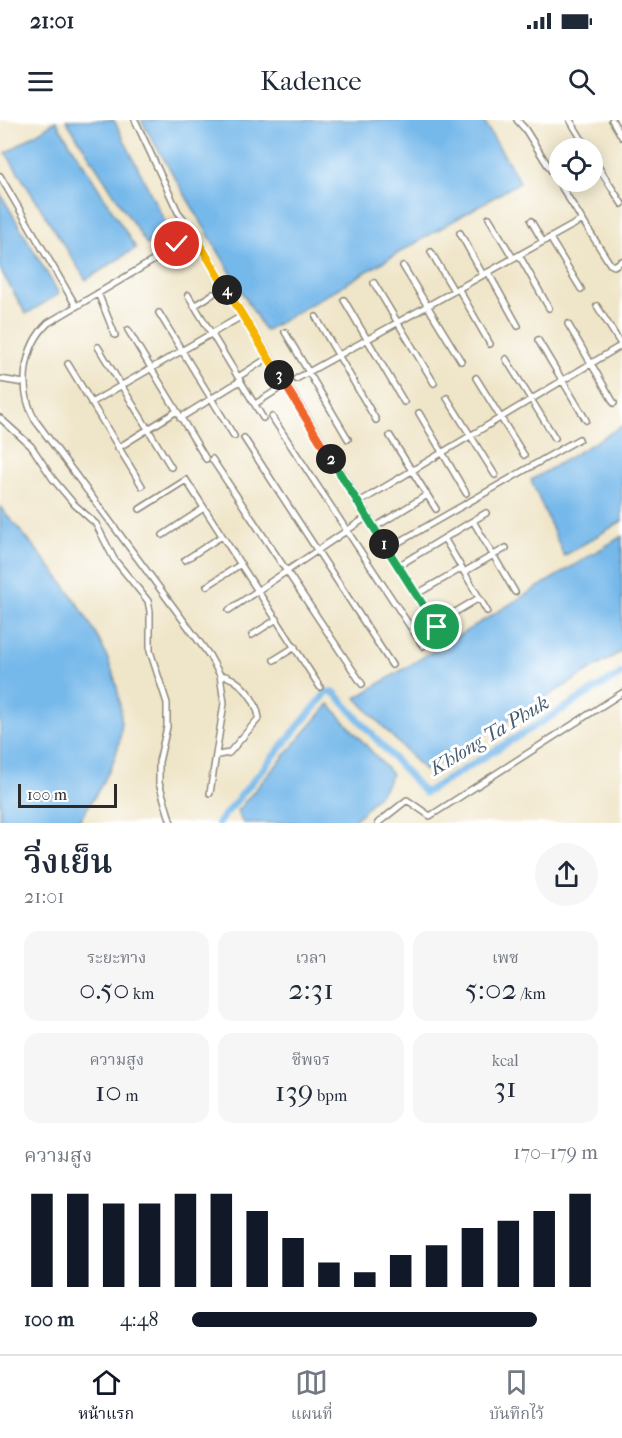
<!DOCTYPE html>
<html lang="th">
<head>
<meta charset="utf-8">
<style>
	body { margin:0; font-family:"IM FELL French Canon","Noto Serif Thai",serif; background:#f6f6f7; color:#1f2937; height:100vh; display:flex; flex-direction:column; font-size:22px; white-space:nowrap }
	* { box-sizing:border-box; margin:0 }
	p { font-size:20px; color:#747a83 }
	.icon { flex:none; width:33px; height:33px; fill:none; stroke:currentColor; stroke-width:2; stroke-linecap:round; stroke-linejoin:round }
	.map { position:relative; height:703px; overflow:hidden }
	.panel { display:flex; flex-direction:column; background:#fff; flex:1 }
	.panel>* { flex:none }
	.fabs { position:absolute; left:549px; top:18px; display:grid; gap:12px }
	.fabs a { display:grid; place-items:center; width:54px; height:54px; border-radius:50%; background:#fff; box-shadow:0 3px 15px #0003; font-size:30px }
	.scale { position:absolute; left:18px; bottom:15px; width:99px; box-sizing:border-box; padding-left:6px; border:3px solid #2b2b2b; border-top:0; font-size:16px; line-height:21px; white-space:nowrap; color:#2b2b2b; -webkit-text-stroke:4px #fff; paint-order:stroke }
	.pin { position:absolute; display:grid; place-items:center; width:51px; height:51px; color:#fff; margin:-26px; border:3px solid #fff; border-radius:50%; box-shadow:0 2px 6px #0007 }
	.km { position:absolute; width:30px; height:30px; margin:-15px; border-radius:50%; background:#222; color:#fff; font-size:16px; line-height:30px; text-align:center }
	.round { display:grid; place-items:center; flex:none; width:63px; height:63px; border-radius:32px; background:#f6f6f7 }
	.head { display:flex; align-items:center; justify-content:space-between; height:102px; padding:0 24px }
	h1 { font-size:33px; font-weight:600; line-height:45px }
	.figures { display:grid; grid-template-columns:repeat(3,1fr); gap:9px; height:102px; padding:6px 24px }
	.figures div { display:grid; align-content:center; border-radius:15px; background:#f6f6f7; text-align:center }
	.figures b { font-size:30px; font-weight:600 }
	.figures small { font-size:16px; font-weight:400 }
	.figures p { font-size:16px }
	.chart { height:168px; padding:12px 24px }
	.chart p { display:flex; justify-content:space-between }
	.chart svg { width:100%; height:108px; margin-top:6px; stroke:#111827; stroke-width:6 }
	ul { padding:0 24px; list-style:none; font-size:20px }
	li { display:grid; grid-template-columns:96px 72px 1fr; align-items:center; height:45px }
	li i { height:15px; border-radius:8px; background:#111827 }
	.status { display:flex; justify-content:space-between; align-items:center; height:42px; padding:0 30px; background:#fff; direction:ltr }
	.status svg { height:16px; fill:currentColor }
	header { display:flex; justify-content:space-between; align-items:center; height:78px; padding:0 24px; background:#fff; font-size:27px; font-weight:600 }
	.menu { display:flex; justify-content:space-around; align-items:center; height:84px; border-top:2px solid #e0e1e3; background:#fff; font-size:16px; color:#747a83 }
	.menu a { display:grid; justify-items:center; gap:3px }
	.menu .selected { color:#111827 }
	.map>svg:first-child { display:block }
</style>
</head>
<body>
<div class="status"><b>21:01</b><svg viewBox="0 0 49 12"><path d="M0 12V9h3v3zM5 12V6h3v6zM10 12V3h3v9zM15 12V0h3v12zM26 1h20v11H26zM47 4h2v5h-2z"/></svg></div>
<header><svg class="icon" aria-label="menu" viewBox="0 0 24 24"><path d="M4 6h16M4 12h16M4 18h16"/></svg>Kadence<svg class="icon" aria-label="search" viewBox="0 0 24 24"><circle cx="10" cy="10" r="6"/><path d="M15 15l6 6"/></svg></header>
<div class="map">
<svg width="622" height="703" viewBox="0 0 622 703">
	<rect width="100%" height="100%" fill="#fff"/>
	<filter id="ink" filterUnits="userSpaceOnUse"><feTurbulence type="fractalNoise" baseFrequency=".0167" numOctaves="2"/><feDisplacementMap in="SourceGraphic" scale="12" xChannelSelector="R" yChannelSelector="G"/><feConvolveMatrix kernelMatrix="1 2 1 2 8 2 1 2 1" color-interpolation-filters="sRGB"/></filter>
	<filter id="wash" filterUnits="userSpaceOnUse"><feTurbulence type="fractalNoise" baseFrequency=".008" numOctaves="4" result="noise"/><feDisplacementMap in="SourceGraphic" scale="24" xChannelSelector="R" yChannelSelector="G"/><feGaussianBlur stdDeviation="1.35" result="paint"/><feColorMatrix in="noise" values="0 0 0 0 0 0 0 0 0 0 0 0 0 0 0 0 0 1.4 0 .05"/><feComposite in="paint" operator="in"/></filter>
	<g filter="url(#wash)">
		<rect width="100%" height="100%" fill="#efe5c8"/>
		<!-- water -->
		<path fill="#74b8ea" stroke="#50728a" stroke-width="1.5" d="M 66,0 L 114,0 L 169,110 L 147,125 Z
			M 141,0 L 483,0 L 520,62 L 265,211 Z
			M 56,1 L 136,128 L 86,160 L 6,33 Z
			M 0,73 L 59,174 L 26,194 L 0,149 Z
			M 622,306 L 622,401 L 564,436 L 531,360 Z
			M 0,387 C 50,446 125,525 121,608 C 120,642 95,675 78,703 L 0,703 Z
			M 622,416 L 622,531 L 425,651 L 356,578 Z
			M 329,584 L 392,654 L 383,670 L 352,703 L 243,703 L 237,691 Z"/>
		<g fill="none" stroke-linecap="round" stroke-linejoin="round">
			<!-- canal -->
			<path stroke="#74b8ea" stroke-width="7" d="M 218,703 L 327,572 L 335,573 L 425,673 L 622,553"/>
		</g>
	</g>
	<g filter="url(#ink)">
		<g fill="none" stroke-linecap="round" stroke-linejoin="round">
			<defs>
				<path id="street" d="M 135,0 L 178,92 L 187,103 L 180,119 L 166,133 L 48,203 C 23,227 18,270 35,300 L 209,535 L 220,555 L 224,583 L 210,673
					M 517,0 L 525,9 L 610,144 L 614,146 L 622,141
					M 570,0 L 587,28
					M 612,0 L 622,17
					M 592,37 L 622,84
					M 0,56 L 76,186
					M 489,98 L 513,138
					M 531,101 L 543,122
					M 187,103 L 437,507
					M 460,113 L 483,155
					M 550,118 L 581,169
					M 431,132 L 454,171
					M 519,135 L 549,188
					M 403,146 L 461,241
					M 488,152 L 518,206
					M 374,163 L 434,263
					M 458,168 L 490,224
					M 98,173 L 115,215
					M 188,175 L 263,298
					M 344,180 L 404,282
					M 194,186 L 213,174
					M 597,186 L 622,226
					M 159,193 L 234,316
					M 316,197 L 376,300
					M 568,204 L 614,283
					M 128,210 L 206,339
					M 285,212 L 348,319
					M 538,220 L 586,300
					M 98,227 L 171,347
					M 506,239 L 555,318
					M 68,244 L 142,366
					M 238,257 L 263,241
					M 476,258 L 524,335
					M 0,259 L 24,263
					M 296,259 L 582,100
					M 447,278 L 495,355
					M 91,283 L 242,196
					M 255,284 L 277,270
					M 419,293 L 466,373
					M 272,297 L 423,526
					M 0,298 L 31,326 L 53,359 L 74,384 L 96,404 L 114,439 L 148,481 L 150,491 L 150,531 L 167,583 L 167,607 L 159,642 L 159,663 L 171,703
					M 180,298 L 240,261
					M 390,316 L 436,389
					M 244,318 L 392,545
					M 118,328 L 177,291
					M 212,339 L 362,564
					M 358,383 L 622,225
					M 140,389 L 186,360 L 320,567
					M 473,401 L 515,472
					M 380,404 L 427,375
					M 163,415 L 204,388
					M 444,418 L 487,491
					M 387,429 L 579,319
					M 185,440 L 222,416
					M 398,446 L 486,393
					M 464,452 L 506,428
					M 207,466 L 241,444
					M 422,471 L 462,448
					M 229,490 L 367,397
					M 442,500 L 479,478
					M 252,515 L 277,499
					M 274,540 L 295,527
					M 218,635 L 229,633 L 259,598 C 257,581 240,557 220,555
					M 378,703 L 407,680 L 430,696 L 622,573"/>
			</defs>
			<!-- street casing -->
			<use href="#street" stroke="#8d887a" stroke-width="8"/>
			<!-- street -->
			<use href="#street" stroke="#fff" stroke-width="5"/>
		</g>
	</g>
	<g fill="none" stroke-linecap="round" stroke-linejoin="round" filter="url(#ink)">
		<defs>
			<path id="split-1" d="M 384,424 L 437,507"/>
			<path id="split-2" d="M 331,339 L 384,424"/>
			<path id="split-3" d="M 279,255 L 331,339"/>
			<path id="split-4" d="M 227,170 L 279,255"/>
			<path id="split-5" d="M 177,124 L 187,103 L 227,170"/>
		</defs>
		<!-- split-1 casing -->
		<use href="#split-1" stroke="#fff" stroke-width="12"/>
		<!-- split-2 casing -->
		<use href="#split-2" stroke="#fff" stroke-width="12"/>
		<!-- split-3 casing -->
		<use href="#split-3" stroke="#fff" stroke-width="12"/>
		<!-- split-4 casing -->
		<use href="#split-4" stroke="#fff" stroke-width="12"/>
		<!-- split-5 casing -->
		<use href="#split-5" stroke="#fff" stroke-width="12"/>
		<!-- split-1 -->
		<use href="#split-1" stroke="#22a559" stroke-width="8"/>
		<!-- split-2 -->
		<use href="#split-2" stroke="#22a559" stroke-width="8"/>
		<!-- split-3 -->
		<use href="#split-3" stroke="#f0652b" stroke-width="8"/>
		<!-- split-4 -->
		<use href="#split-4" stroke="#f5b400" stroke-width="8"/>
		<!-- split-5 -->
		<use href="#split-5" stroke="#f5b400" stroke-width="8"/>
	</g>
	<g text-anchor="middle" stroke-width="6" stroke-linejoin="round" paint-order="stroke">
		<!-- water labels -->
		<g font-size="20" font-style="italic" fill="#455c6e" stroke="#fff">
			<text transform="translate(489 615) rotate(-31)" y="7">Khlong Ta Phuk</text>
		</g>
	</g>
</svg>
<div class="fabs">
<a><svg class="icon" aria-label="locate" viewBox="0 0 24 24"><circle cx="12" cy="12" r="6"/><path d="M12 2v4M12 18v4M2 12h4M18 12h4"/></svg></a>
</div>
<div class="scale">100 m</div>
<div class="pin" style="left:437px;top:507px;background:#1e9e55"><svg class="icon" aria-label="arrive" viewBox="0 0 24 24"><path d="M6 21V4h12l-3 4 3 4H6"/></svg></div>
<div class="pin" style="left:177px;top:124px;background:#d93025"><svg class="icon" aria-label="check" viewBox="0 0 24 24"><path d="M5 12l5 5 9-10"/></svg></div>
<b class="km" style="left:384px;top:424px">1</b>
<b class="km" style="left:331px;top:339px">2</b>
<b class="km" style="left:279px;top:255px">3</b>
<b class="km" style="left:227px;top:170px">4</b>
</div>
<section class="panel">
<div class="head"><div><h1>วิ่งเย็น</h1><p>21:01</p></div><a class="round"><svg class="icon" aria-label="share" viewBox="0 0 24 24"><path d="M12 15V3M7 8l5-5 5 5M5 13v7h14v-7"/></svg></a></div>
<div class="figures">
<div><p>ระยะทาง</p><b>0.50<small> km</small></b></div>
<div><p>เวลา</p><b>2:31</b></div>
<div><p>เพซ</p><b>5:02<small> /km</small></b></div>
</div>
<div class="figures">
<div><p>ความสูง</p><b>10<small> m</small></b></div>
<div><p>ชีพจร</p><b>139<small> bpm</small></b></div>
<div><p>kcal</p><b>31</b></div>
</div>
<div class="chart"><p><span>ความสูง</span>170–179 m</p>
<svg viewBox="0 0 160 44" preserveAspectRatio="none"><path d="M5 44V6M15 44V6M25 44V10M35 44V10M45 44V6M55 44V6M65 44V13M75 44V24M85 44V34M95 44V38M105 44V31M115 44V27M125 44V20M135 44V17M145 44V13M155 44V6"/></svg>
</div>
<ul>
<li><b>100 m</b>4:48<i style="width:85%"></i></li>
</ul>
</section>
<nav class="menu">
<a class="selected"><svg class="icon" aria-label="home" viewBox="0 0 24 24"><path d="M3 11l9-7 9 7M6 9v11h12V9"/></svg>หน้าแรก</a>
<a><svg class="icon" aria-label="map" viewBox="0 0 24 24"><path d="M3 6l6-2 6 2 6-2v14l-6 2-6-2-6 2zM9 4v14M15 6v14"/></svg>แผนที่</a>
<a><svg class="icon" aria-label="saved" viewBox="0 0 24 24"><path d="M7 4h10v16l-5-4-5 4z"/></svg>บันทึกไว้</a>
</nav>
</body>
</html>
